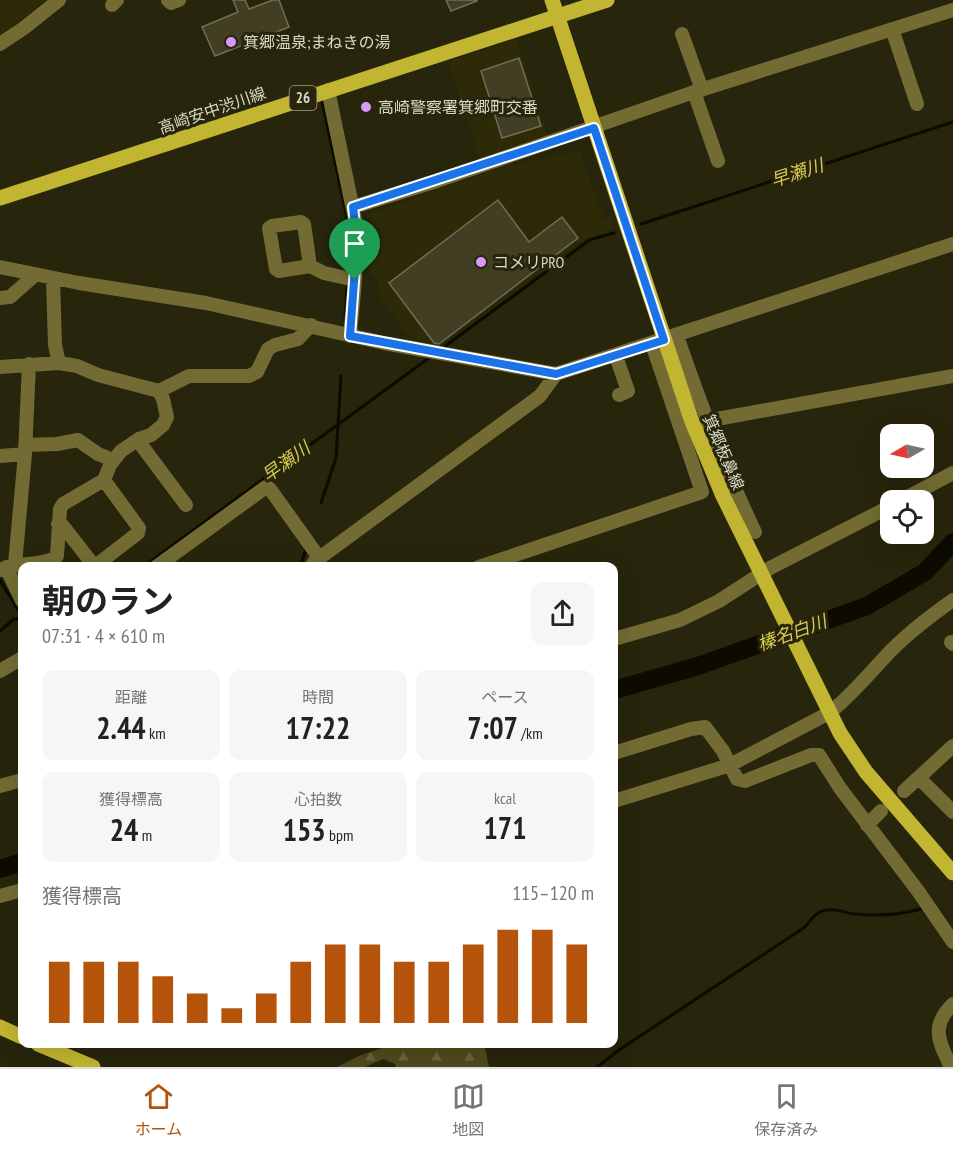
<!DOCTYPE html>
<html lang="ja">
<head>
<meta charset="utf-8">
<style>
	body { margin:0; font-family:"PT Sans Narrow","Noto Sans JP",sans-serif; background:#f6f6f6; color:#222; height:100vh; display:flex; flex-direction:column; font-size:22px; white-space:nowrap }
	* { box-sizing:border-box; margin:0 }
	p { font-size:20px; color:#767676 }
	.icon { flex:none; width:33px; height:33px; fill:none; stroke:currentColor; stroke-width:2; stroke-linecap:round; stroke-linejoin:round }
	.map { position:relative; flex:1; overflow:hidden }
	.panel { position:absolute; left:18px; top:562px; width:600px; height:486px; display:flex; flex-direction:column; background:#fff; border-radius:12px; box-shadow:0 6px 24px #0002 }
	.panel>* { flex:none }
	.needle { width:39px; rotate:261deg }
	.buttons { position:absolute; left:880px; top:424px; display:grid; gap:12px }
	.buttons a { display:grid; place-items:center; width:54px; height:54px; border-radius:12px; background:#fff; box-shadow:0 6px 24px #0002; font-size:30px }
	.pin { position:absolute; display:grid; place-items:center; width:51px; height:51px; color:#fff; margin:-62px -26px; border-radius:50% 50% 50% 0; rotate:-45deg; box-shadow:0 0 6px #0007 }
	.pin .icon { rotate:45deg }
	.round { display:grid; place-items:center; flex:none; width:63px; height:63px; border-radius:12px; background:#f6f6f6 }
	.summary { display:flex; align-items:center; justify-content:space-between; height:102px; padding:0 24px }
	h1 { font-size:33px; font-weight:700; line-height:45px }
	.stats { display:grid; grid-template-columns:repeat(3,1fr); gap:9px; height:102px; padding:6px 24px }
	.stats div { display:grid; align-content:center; border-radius:12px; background:#f6f6f6; text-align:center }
	.stats b { font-size:30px; font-weight:700 }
	.stats small { font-size:16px; font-weight:400 }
	.stats p { font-size:16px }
	.chart { height:168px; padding:12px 24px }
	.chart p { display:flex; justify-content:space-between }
	.chart svg { width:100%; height:108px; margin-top:6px; stroke:#b45309; stroke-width:6 }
	.menu { display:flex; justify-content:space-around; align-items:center; height:84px; border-top:2px solid #e0e0e0; background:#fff; font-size:16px; color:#767676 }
	.menu a { display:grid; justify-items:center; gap:3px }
	.menu .selected { color:#b45309 }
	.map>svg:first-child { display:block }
</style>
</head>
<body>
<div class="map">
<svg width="953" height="1067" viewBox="0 0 953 1067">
	<defs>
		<pattern id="forest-firs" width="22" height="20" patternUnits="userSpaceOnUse" patternTransform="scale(1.5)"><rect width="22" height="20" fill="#4f4b1c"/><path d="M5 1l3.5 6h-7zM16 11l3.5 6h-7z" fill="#68643c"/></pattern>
	</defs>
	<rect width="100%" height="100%" fill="#27250b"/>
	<!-- built -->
	<path fill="#2d2a07" d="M 0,0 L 46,0 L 0,36 Z
		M 517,39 L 549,138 L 480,160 L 448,62 Z
		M 580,150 L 604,219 L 612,217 L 614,229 L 578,243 L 438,347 L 425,344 L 406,334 L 379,296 L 377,276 L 370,277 L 372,235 L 370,221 L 365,215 L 506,166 Z"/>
	<!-- forest -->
	<path fill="url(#forest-firs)" d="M 394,1044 L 475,1044 L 485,1048 L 489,1067 L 396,1067 L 395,1064 L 383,1059 L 365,1067 L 337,1067 L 359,1056 Z"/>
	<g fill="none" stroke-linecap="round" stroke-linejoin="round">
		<!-- stream -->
		<path stroke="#0d0a00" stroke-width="3" d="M 322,101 L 348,223 L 347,270
			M 641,224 L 953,122
			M 345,320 L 347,288
			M 444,347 L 580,247 L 589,240 L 614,233
			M 321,503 L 336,458 L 341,376
			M 143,567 L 429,358
			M 300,567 L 306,549
			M 0,580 L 22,616
			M 0,631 L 14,619 L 22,619
			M 201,1044 L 201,1045
			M 597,1067 L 619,1050 L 805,927 C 810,921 814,914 822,911 C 833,907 844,913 855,914 C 877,916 900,915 921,909"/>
		<!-- river -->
		<path stroke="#0d0a00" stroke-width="18" d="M 614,690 L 698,666 L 867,606 L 925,572 L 953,542
			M 0,869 L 22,862"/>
	</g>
	<!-- building -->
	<path fill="#413e24" stroke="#716e53" stroke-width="1.5" d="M 233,0 L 245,0 L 249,9 L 273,0 L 279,0 L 289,27 L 215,56 L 202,27 L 238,12 Z
		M 446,0 L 477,0 L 477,1 L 451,11 Z
		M 519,58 L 541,126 L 502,138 L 481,71 Z
		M 498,200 L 529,242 L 562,217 L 578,238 L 439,344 L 434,343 L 389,283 Z"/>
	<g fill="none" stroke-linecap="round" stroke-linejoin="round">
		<!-- minor -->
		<path stroke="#726c34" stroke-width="14" d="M 168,0 L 171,3 L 179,0
			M 112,5 L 117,0
			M 892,29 L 917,104
			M 682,34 L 702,90
			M 0,44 L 24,28 L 59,0
			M 328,90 L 357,229 L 355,280 L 350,336
			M 694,92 L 718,161
			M 353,207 L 437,181 L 694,92 L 953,10
			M 310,266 L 304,224 L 301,222 L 272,226 L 269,228 L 276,269 L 279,271 L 310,266 L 324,273 L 355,280
			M 0,267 L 79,283 L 206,303 L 384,343 L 556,374 L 953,244
			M 53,279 L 55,345 L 59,363
			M 0,298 L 10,297 L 35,275
			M 677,336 C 700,403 724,468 755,532
			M 616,356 L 628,391 L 619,395
			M 0,367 L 59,363 L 77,366 L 98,375 L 159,391 L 189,376 L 249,376 L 257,372 L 268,349 L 275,345 L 298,339 L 311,325
			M 706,421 L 953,376
			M 139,439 L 142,446 L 186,505
			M 25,445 L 57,444 L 78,440 L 98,454 L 113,460
			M 0,456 L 25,454
			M 900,501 L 953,473
			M 58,524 L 63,526 L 95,567
			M 15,564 L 25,454 L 29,364
			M 6,567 L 22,601
			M 94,567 L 138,533 L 139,528 L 104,480
			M 156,567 L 266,487 L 270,489 L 320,559
			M 311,567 L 314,562 L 540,396 L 556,374
			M 479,567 L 702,492 L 652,344
			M 0,570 C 16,561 46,567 57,556 L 60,509 L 63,504 L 104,480 L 110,465 L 121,451 L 139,439 L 151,435 L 163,425 L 167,417 L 163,399 L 159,391
			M 614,639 L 680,620 L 719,601 L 770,568 L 891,506
			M 951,642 L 953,644
			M 0,671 L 22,658
			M 614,753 L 691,729 L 705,727 L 723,751 L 737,779 L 745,781 L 811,755 L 819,755 L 840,788 L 918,891 L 953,942
			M 919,778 L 953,812
			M 0,786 L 22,780
			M 904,791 L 953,746
			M 614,801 L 730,765 L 829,713 C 850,697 867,676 885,657 C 905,635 929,617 953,600
			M 867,825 L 881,811
			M 0,896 L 22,890
			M 951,1067 C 939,1042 930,1026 953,1004"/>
		<!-- major -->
		<path stroke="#c2b531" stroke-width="15" d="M 552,0 L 691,419 L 723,496 L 840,733 L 866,772 L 953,873
			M 0,198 L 607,0
			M 0,1027 L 22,1037
			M 38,1044 L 93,1067"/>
	</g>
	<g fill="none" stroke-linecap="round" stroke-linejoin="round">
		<defs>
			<path id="route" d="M 594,128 L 664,340 L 556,374 L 350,336 L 357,241 L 353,207 Z"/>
		</defs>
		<!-- route casing -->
		<use href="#route" stroke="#fff" stroke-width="12"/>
		<!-- route -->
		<use href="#route" stroke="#1a73e8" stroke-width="8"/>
	</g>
	<!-- markers -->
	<g fill="#d89af8" stroke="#27250b" stroke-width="2">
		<circle cx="231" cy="42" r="6"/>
		<circle cx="366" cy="107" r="6"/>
		<circle cx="481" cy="262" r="6"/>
	</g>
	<g text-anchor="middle" stroke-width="6" stroke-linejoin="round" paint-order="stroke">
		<!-- shield labels -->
		<rect fill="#27250b" stroke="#a4a290" stroke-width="1.5" x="289.5" y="86" width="27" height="24" rx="4.5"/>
		<g font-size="15" font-weight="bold" fill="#d9d8c9">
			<text x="303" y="103">26</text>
		</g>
		<!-- poi labels -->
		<g font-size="16" fill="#d9d8c9" stroke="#27250b" text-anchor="start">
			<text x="243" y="48">箕郷温泉;まねきの湯</text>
			<text x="378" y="113">高崎警察署箕郷町交番</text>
			<text x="493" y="268">コメリPRO</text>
		</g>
		<!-- street labels -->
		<g font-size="16" fill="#d9d8c9" stroke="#27250b">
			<text transform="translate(212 110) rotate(-19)" y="6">高崎安中渋川線</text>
			<text transform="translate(724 452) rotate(67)" y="6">箕郷板鼻線</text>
		</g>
		<!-- water labels -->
		<g font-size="18" font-style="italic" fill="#d7cb52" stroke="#27250b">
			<text transform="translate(797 173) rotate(-18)" y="6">早瀬川</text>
			<text transform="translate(286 462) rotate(-36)" y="6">早瀬川</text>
			<text transform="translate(792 633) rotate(-20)" y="6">榛名白川</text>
		</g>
	</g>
</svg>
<div class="buttons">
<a><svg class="needle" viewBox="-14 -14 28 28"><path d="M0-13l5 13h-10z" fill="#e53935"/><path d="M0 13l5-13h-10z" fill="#767676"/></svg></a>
<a><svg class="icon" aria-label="locate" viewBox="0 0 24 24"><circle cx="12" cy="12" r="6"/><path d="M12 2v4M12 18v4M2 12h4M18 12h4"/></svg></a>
</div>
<div class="pin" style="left:355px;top:280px;background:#1e9e55"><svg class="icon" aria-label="arrive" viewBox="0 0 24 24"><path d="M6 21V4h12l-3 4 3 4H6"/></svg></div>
<section class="panel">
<div class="summary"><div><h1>朝のラン</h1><p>07:31 · 4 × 610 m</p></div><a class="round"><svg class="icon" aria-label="share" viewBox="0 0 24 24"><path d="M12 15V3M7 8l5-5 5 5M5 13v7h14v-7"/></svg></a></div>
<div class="stats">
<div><p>距離</p><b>2.44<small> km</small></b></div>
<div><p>時間</p><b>17:22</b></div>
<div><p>ペース</p><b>7:07<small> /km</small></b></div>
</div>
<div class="stats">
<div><p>獲得標高</p><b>24<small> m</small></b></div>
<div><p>心拍数</p><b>153<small> bpm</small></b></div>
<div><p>kcal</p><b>171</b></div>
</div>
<div class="chart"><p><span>獲得標高</span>115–120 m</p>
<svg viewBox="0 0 160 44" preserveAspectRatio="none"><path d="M5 44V19M15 44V19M25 44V19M35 44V25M45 44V32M55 44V38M65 44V32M75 44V19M85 44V12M95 44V12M105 44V19M115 44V19M125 44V12M135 44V6M145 44V6M155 44V12"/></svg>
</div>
</section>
</div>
<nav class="menu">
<a class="selected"><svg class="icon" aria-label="home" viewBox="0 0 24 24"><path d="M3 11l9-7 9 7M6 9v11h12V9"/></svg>ホーム</a>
<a><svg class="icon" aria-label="map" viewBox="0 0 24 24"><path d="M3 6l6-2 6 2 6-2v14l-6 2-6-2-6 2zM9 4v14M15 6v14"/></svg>地図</a>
<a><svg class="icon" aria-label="saved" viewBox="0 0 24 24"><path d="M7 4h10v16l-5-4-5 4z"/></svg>保存済み</a>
</nav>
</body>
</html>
